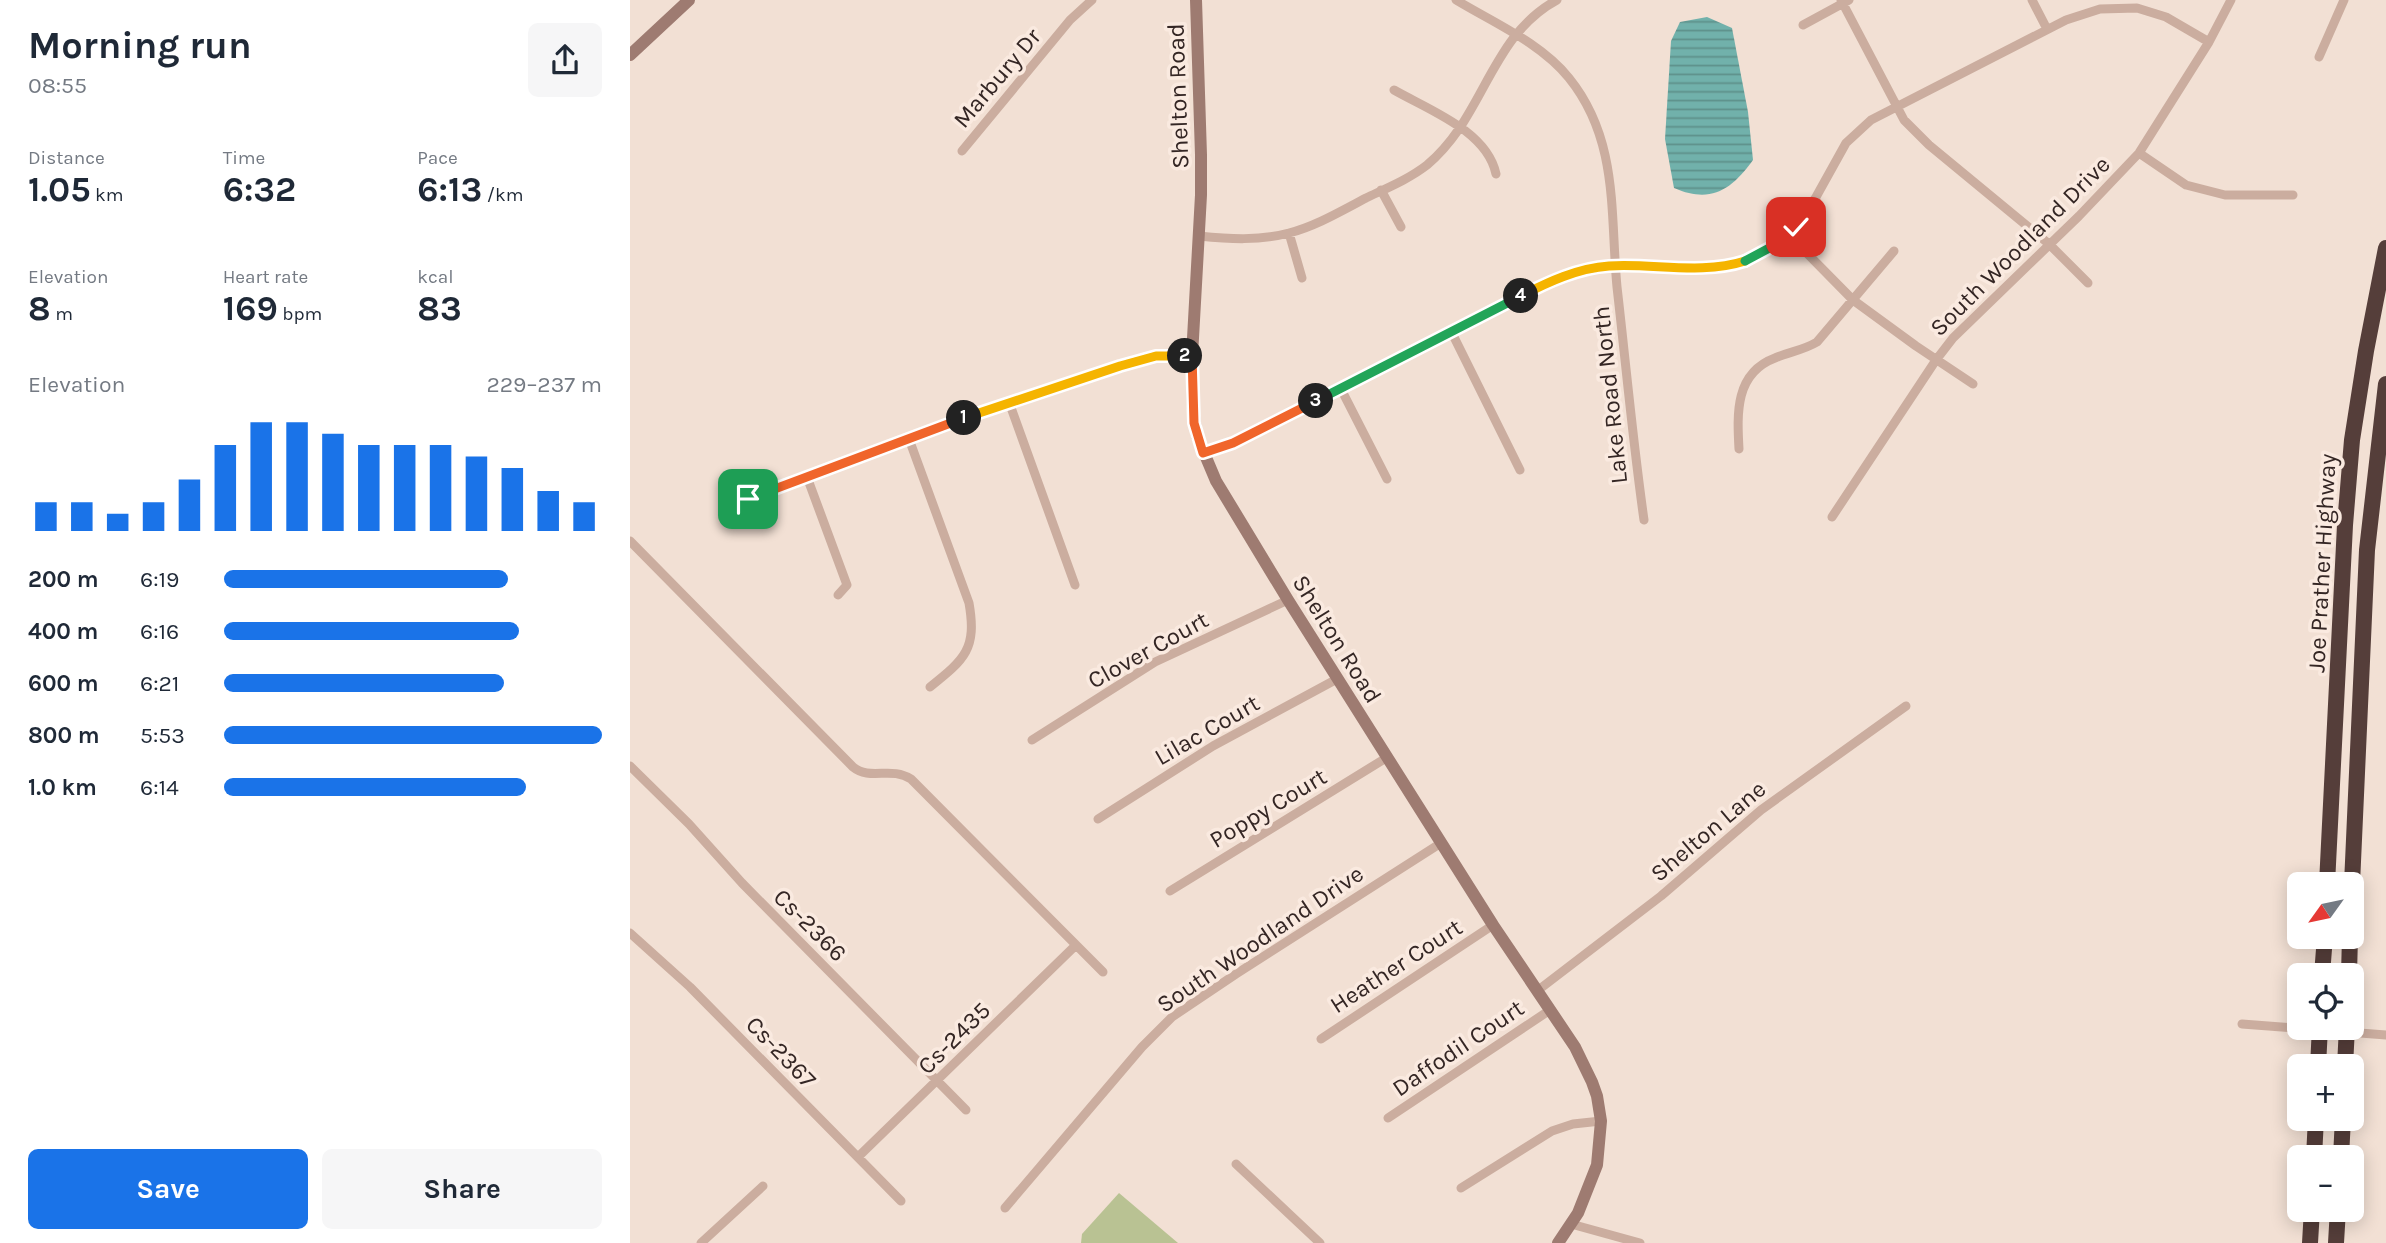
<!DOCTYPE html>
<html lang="en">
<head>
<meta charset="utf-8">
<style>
	body { margin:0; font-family:Karla,sans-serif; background:#f6f6f7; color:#1f2937; height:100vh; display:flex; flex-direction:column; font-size:26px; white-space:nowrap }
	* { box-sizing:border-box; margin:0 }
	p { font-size:23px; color:#747a83 }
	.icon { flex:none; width:38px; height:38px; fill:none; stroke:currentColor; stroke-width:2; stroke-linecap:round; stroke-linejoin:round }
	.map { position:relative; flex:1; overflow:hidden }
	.sheet { display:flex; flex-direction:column; background:#fff; width:630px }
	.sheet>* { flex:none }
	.needle { width:46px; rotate:237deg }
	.buttons { position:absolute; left:1657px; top:872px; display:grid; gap:14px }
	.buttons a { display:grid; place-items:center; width:77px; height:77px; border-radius:10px; background:#fff; box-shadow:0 4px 18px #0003; font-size:35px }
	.pin { position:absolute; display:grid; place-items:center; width:60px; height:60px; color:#fff; margin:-30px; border-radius:14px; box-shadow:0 4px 10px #0006 }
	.km { position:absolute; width:35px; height:35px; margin:-18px; border-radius:50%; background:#222; color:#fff; font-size:19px; line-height:35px; text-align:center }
	.round { display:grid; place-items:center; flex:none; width:74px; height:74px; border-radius:10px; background:#f6f6f7 }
	.overview { display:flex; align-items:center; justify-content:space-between; height:119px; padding:0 28px }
	h1 { font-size:38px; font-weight:700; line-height:52px }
	.metrics { display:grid; grid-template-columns:repeat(3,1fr); gap:10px; height:119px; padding:7px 28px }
	.metrics div { display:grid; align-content:center }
	.metrics b { font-size:35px; font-weight:700 }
	.metrics small { font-size:19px; font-weight:400 }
	.metrics p { font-size:19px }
	.chart { height:196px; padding:14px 28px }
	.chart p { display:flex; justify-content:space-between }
	.chart svg { width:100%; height:126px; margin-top:7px; stroke:#1a73e8; stroke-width:6 }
	.button { display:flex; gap:14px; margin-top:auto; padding:14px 28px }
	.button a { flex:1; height:80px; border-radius:10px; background:#1a73e8; color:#fff; font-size:28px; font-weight:700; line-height:80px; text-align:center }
	.button a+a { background:#f6f6f7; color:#1f2937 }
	ul { padding:0 28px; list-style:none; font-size:23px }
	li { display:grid; grid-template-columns:112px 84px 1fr; align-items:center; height:52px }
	li i { height:18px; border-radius:9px; background:#1a73e8 }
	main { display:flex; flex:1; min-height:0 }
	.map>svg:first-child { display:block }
</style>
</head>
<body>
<main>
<section class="sheet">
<div class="overview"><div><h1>Morning run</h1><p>08:55</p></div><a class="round"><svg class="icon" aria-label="share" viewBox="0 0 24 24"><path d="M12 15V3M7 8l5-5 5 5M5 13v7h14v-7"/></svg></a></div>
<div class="metrics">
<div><p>Distance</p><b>1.05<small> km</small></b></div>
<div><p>Time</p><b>6:32</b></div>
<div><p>Pace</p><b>6:13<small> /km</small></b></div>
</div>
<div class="metrics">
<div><p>Elevation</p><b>8<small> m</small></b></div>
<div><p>Heart rate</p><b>169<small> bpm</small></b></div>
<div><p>kcal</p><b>83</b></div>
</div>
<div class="chart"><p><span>Elevation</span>229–237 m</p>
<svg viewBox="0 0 160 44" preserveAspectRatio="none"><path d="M5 44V34M15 44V34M25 44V38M35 44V34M45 44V26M55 44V14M65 44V6M75 44V6M85 44V10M95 44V14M105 44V14M115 44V14M125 44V18M135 44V22M145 44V30M155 44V34"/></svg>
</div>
<ul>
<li><b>200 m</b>6:19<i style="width:75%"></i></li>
<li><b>400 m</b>6:16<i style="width:78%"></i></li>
<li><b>600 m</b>6:21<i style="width:74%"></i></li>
<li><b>800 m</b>5:53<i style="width:100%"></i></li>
<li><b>1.0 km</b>6:14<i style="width:80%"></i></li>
</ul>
<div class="button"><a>Save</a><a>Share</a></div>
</section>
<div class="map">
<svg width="1756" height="1243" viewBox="0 0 1756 1243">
	<defs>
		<pattern id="water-rules" width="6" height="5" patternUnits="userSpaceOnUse" patternTransform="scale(1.75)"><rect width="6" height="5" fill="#71b1ab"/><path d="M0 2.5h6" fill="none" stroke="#5e908b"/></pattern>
	</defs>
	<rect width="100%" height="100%" fill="#f2e0d4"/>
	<!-- garden -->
	<path fill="#b9c293" d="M 489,1193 L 548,1243 L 451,1243 L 452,1234 Z"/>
	<!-- water -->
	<path fill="url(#water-rules)" d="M 1077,17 L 1102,28 L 1118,112 L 1123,160 C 1101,190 1081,204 1044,188 L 1035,139 L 1041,41 L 1050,22 Z"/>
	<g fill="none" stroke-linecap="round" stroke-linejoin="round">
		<!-- street -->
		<path stroke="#cbad9f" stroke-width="9" d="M 826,0 C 864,23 911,43 939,78 C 989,140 980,213 987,287 C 996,365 1003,443 1014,520
			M 1211,0 L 1274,120 L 1299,145 L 1419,244 L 1458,283
			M 1402,0 L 1417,29
			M 1173,25 L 1219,0
			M 1689,57 L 1714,0
			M 764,90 C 799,110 857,131 866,174
			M 332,151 L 440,20 L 462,0
			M 1509,153 L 1556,185 L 1595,195 L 1663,195
			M 751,190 L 771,227
			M 659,233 L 672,278
			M 1159,235 L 1223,300 L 1286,346 L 1343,384
			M 569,236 C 599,239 629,241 659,233 C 686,226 711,211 736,198 C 757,188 779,179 797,165 C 809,155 820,142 829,129 C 860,83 875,28 927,0
			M 822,333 L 890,470
			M 711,389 L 757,479
			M 379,402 L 445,585
			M 279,439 L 339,603 C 347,649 335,659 300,687
			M 1109,449 C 1107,413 1105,373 1145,358 C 1159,352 1174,350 1187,342 L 1264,251
			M 573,453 L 632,429 L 898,293 L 937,276 L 975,266 L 1078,267 L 1094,266 L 1121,259 L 1159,235 L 1186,197 L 1216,143 L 1241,120 L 1436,20 L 1470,9 L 1507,8 L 1536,17 L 1579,42
			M 177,477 L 217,585 L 208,595
			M 118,499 L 370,405 L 467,373 L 526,356 L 562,356
			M 1202,517 L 1306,360 L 1323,338 L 1449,216 L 1509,153 L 1579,42 L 1601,0
			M 0,541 L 223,767 C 240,781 261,766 281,779 L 473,972
			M 402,740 L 525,662 L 658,600
			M 0,766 L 59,824 L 112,883 L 336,1110
			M 468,819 L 583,746 L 707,679
			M 540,891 L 756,758
			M 0,933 L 60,987 L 271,1201
			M 907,991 L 1031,896 L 1131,810 L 1276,706
			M 1612,1024 L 1756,1035
			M 691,1039 L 863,925
			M 758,1118 L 920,1010
			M 228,1157 L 446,945
			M 606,1164 L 690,1243
			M 831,1188 L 922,1131 L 943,1124 L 971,1121
			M 375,1208 L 512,1047 L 542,1017 L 606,974 L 811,843
			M 941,1224 L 1010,1243
			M 71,1243 L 133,1186"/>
		<!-- secondary -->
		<path stroke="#9e7b71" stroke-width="12" d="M 566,0 L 571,155 L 571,195 L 562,356 L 563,410 L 567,436 L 586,481 L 658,600 L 863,925 L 945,1047 L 962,1082 L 967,1096 L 971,1121 L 967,1165 L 948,1213 L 928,1243
			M 0,55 L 59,0"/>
		<!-- highway -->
		<path stroke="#553e3a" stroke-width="16" d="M 1697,884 L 1715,525 L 1722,440 L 1736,351 L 1756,248
			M 1722,884 L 1737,550 L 1756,384
			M 1692,975 L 1695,936
			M 1719,975 L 1720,936
			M 1688,1066 L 1690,1027
			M 1715,1066 L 1717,1027
			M 1684,1157 L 1686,1118
			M 1711,1157 L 1713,1118
			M 1680,1243 L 1682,1209
			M 1706,1243 L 1708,1209"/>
	</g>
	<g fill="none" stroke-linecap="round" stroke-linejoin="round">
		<defs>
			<path id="split-1" d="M 118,499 L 334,418"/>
			<path id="split-2" d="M 334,418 L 490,366 L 526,356 L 555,356"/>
			<path id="split-3" d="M 555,356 L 562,356 L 564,423 L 573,453 L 603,443 L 686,401"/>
			<path id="split-4" d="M 686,401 L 891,296"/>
			<path id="split-5" d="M 891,296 C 918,282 948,268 979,266 C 1023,263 1072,275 1115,261"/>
			<path id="split-6" d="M 1115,261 L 1145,245 L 1166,227"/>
		</defs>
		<!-- split-1 casing -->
		<use href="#split-1" stroke="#fff" stroke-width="14"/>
		<!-- split-2 casing -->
		<use href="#split-2" stroke="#fff" stroke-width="14"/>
		<!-- split-3 casing -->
		<use href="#split-3" stroke="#fff" stroke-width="14"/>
		<!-- split-4 casing -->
		<use href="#split-4" stroke="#fff" stroke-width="14"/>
		<!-- split-5 casing -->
		<use href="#split-5" stroke="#fff" stroke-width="14"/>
		<!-- split-6 casing -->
		<use href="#split-6" stroke="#fff" stroke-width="14"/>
		<!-- split-1 -->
		<use href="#split-1" stroke="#f0652b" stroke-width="9"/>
		<!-- split-2 -->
		<use href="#split-2" stroke="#f5b400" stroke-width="9"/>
		<!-- split-3 -->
		<use href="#split-3" stroke="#f0652b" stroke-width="9"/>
		<!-- split-4 -->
		<use href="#split-4" stroke="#22a559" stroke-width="9"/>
		<!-- split-5 -->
		<use href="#split-5" stroke="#f5b400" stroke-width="9"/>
		<!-- split-6 -->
		<use href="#split-6" stroke="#22a559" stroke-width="9"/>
	</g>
	<g text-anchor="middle" stroke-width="7" stroke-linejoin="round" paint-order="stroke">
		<!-- street labels -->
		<g font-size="24" fill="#342624" stroke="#faeae0">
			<text transform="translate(367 78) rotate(-50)" y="8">Marbury Dr</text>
			<text transform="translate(548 96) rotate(-92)" y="8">Shelton Road</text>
			<text transform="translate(1390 246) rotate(-45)" y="8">South Woodland Drive</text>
			<text transform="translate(980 395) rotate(-96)" y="8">Lake Road North</text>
			<text transform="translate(1692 563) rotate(-87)" y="8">Joe Prather Highway</text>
			<text transform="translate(707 639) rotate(58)" y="8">Shelton Road</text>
			<text transform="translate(518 650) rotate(-29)" y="8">Clover Court</text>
			<text transform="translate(577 730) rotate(-30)" y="8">Lilac Court</text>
			<text transform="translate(638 808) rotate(-31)" y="8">Poppy Court</text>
			<text transform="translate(1078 831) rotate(-40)" y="8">Shelton Lane</text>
			<text transform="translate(180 925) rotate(45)" y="8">Cs-2366</text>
			<text transform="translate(630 939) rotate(-34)" y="8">South Woodland Drive</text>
			<text transform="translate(766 966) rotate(-33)" y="8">Heather Court</text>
			<text transform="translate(324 1038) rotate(-45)" y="8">Cs-2435</text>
			<text transform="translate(828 1048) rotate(-34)" y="8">Daffodil Court</text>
			<text transform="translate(151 1052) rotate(46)" y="8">Cs-2367</text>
		</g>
	</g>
</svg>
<div class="buttons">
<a><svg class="needle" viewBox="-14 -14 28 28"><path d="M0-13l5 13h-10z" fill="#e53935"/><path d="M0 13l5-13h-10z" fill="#747a83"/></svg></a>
<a><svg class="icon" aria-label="locate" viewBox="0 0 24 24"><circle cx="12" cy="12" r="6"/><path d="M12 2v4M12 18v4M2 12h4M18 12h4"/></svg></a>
<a>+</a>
<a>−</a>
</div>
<div class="pin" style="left:118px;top:499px;background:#1e9e55"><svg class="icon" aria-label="arrive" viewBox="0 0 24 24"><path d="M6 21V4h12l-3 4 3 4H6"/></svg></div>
<div class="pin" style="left:1166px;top:227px;background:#d93025"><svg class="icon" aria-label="check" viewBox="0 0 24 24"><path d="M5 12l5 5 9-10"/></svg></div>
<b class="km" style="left:334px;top:418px">1</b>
<b class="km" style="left:555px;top:356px">2</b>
<b class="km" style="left:686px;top:401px">3</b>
<b class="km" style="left:891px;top:296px">4</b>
</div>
</main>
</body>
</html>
